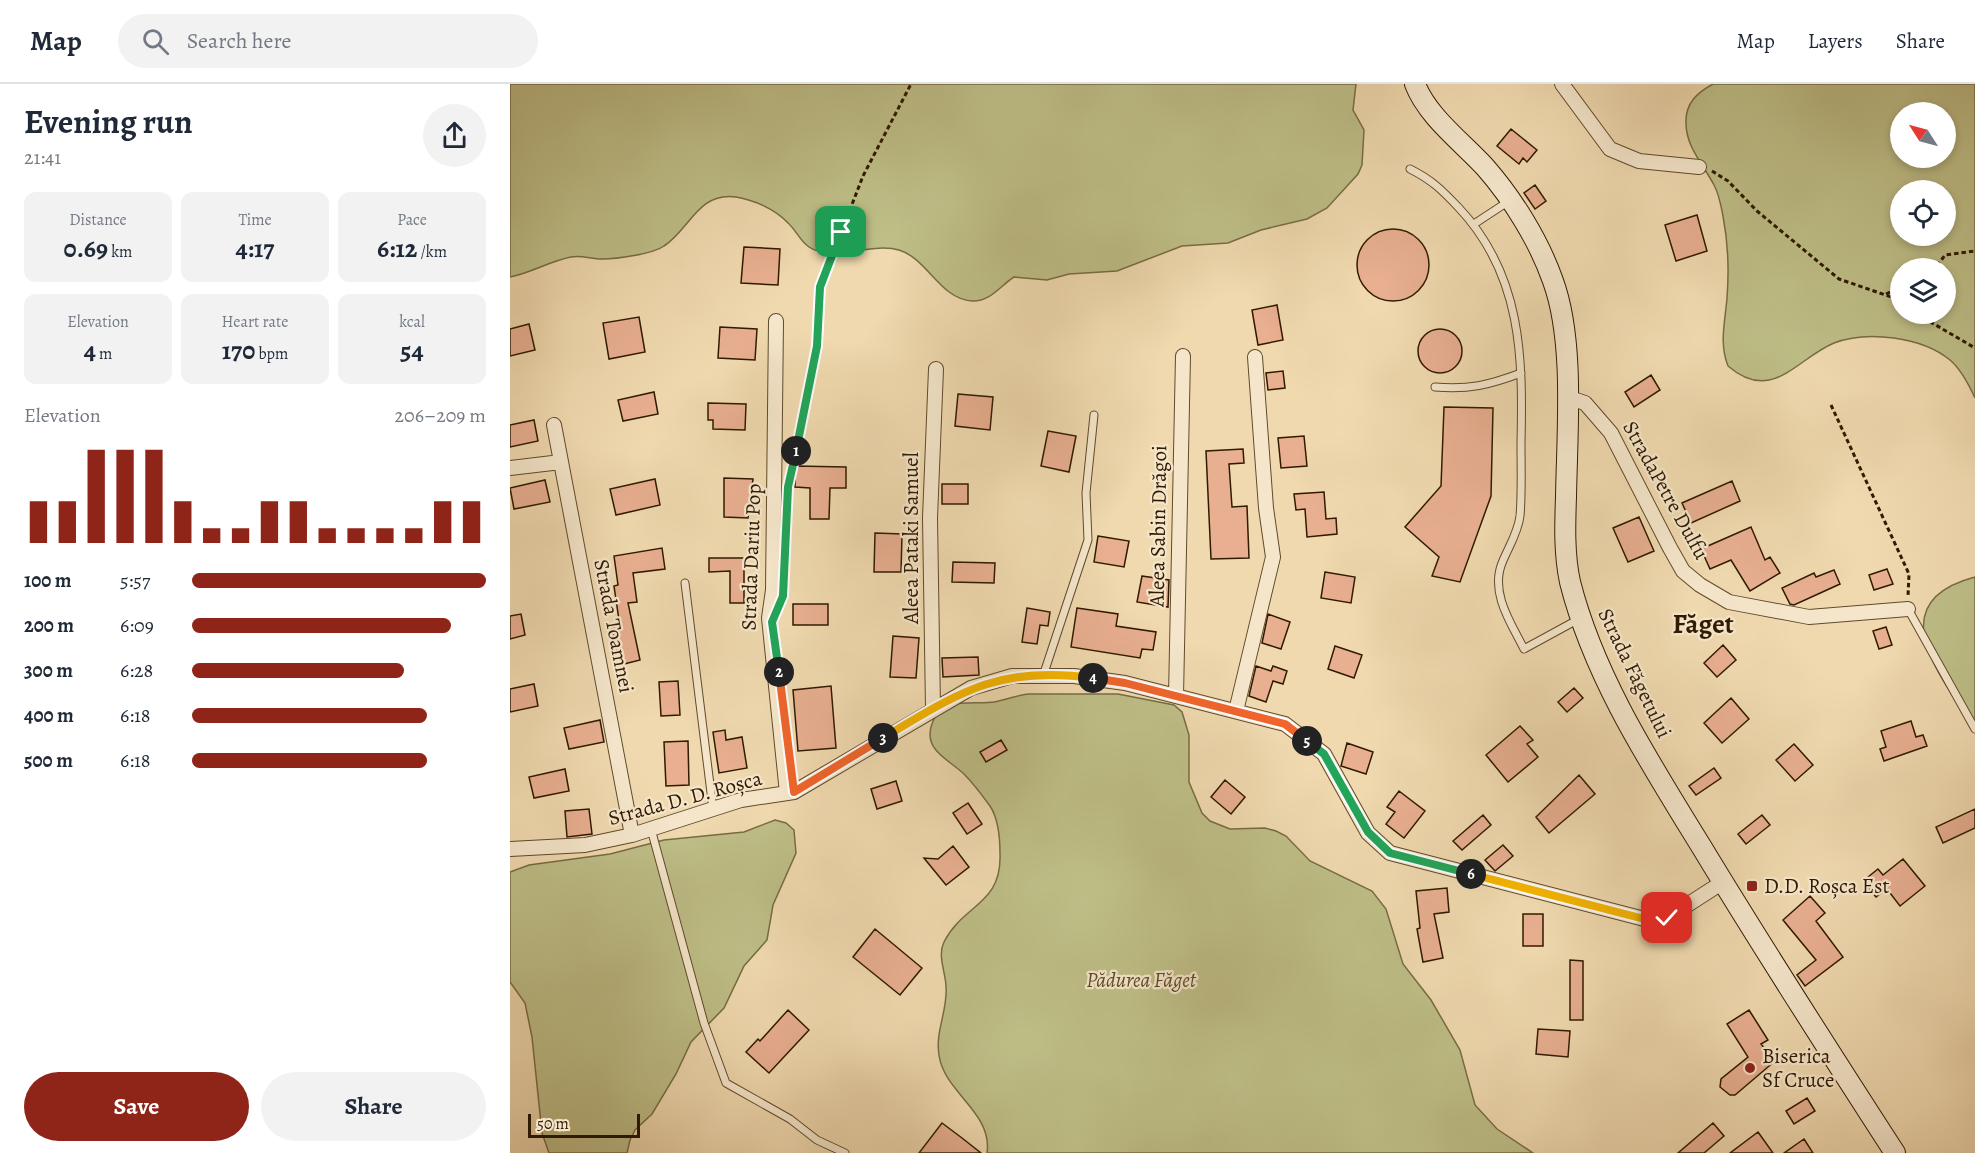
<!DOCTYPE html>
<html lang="en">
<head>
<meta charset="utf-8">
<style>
	body { margin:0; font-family:Alegreya,serif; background:#f2f2f3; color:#1f2937; height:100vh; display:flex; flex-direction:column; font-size:22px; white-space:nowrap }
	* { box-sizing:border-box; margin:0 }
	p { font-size:20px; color:#747a83 }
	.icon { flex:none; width:33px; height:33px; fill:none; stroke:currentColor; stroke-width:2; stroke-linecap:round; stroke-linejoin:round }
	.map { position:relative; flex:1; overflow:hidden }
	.panel { display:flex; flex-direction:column; background:#fff; width:510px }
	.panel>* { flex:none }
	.needle { width:39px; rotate:306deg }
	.buttons { position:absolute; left:1380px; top:18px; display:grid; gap:12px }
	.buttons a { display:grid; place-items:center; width:66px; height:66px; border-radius:50%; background:#fff; box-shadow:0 3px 9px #0003; font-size:30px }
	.scale { position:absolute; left:18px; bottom:15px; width:112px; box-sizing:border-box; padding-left:6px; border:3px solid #301a00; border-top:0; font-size:16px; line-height:21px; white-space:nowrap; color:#301a00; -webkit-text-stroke:4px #f5e6cb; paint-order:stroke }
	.pin { position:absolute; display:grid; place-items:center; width:51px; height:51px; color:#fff; margin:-26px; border-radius:12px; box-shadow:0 3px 9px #0006 }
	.km { position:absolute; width:30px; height:30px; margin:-15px; border-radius:50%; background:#222; color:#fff; font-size:16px; line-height:30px; text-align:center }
	.round { display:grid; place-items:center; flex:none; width:63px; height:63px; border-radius:32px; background:#f2f2f3 }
	.headline { display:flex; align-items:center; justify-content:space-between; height:102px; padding:0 24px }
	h1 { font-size:33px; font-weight:600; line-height:45px }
	.figures { display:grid; grid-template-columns:repeat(3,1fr); gap:9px; height:102px; padding:6px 24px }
	.figures div { display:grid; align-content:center; border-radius:12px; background:#f2f2f3; text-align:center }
	.figures b { font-size:26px; font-weight:600 }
	.figures small { font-size:16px; font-weight:400 }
	.figures p { font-size:16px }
	.chart { height:168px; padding:12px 24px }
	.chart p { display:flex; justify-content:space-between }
	.chart svg { width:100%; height:108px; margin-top:6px; stroke:#8f2418; stroke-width:6 }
	.button { display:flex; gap:12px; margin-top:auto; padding:12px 24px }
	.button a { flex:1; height:69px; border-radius:36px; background:#8f2418; color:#fff; font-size:24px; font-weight:600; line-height:69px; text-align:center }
	.button a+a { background:#f2f2f3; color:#1f2937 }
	ul { padding:0 24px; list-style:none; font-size:20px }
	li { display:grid; grid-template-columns:96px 72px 1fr; align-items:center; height:45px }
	li i { height:15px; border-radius:8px; background:#8f2418 }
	header { display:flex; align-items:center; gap:36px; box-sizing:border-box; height:84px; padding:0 30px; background:#fff; border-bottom:2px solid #e0e1e3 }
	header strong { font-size:28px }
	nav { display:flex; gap:33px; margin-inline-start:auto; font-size:21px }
	.search { width:420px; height:54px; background:#f2f2f3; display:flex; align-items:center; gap:15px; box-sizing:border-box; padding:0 21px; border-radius:33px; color:#747a83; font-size:22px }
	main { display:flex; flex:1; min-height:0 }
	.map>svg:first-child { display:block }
</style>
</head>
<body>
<header>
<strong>Map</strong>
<div class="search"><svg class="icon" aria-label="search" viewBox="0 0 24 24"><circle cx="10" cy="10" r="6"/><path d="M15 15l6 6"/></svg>Search here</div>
<nav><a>Map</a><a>Layers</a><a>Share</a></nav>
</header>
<main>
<section class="panel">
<div class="headline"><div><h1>Evening run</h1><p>21:41</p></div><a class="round"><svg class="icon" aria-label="share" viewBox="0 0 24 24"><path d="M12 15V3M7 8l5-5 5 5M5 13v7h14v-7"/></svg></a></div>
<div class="figures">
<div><p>Distance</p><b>0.69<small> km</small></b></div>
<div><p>Time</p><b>4:17</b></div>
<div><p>Pace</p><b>6:12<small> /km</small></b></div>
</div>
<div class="figures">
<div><p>Elevation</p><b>4<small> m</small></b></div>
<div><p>Heart rate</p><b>170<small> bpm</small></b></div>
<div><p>kcal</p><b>54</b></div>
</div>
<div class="chart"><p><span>Elevation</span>206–209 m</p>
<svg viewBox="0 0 160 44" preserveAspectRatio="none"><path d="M5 44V27M15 44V27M25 44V6M35 44V6M45 44V6M55 44V27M65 44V38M75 44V38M85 44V27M95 44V27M105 44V38M115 44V38M125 44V38M135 44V38M145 44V27M155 44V27"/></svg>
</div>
<ul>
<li><b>100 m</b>5:57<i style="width:100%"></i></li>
<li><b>200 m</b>6:09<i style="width:88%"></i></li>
<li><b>300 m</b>6:28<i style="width:72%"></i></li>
<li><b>400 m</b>6:18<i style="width:80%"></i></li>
<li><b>500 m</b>6:18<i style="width:80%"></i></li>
</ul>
<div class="button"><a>Save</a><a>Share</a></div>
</section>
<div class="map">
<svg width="1465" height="1069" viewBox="0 0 1465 1069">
	<rect width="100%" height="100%" fill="#f0d9af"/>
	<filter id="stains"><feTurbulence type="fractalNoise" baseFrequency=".00333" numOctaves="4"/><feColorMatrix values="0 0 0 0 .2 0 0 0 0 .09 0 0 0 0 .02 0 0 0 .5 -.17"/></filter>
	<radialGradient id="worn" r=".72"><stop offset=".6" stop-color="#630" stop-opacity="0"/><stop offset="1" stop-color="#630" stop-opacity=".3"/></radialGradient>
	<!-- green -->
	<path fill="#bebe87" stroke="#776c44" stroke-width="1.5" fill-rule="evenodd" d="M 0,0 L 846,0 L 843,26 L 854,46 L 852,81 L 848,90 L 817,124 L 797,135 L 751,146 L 718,159 L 672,162 L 607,187 L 559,190 L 537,196 L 504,193 C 490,202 480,218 462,217 C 430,215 418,175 389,166 C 362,158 321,178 299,163 C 290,157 286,146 278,139 C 265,125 244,116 226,113 C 189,107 179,146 154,162 C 143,170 106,175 92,175 C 81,175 72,171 61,173 C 40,177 21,189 0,193 Z
		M 1203,0 L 1465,0 L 1465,314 C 1459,301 1451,285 1440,276 C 1412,253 1357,246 1324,259 C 1286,275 1262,320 1218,282 C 1209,259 1215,239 1217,214 C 1219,188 1218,158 1213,132 C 1211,121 1209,110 1204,101 C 1193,80 1176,63 1176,39 C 1175,19 1188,8 1203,0 ZM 1390,28 L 1436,28 L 1436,74 L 1390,74 ZM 1390,106 L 1436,106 L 1436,152 L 1390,152 ZM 1390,184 L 1436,184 L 1436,230 L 1390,230 Z
		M 1465,493 L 1465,645 C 1433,595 1367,519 1465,493 Z
		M 519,610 L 608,610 L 664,621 L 672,628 L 679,651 L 679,698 L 692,729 L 700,737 L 720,745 L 755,744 L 766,747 L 776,752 L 800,777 L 862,807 L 876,825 L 893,880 L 921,916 L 950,966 L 965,1021 L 987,1045 L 1023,1069 L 477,1069 C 483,1028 434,1009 429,971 C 425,947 438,926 436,903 C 436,889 427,872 434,858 C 453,820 492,821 490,770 C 490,755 488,734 480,722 C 472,711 463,699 454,690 C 437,674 411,665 423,637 C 434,612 464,621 484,618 C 496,616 507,611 519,610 Z
		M 265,736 L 276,739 L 284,746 L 286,769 L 263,821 L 257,856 L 234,882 L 214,924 L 181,958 L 166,990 L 142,1030 L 125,1046 L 120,1056 L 117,1069 L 39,1069 L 32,1049 L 22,953 L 15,919 L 0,898 L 0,788 L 19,781 L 100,770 L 154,756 L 234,748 Z"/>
	<!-- building -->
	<path fill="#e8af91" stroke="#301a00" stroke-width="1.5" d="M 1001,45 L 1027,66 L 1017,78 L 1013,74 L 1009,80 L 987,62 Z
		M 1025,101 L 1036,117 L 1025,125 L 1014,109 Z
		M 1187,131 L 1197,167 L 1166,177 L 1155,141 Z
		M847 181a36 36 0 1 1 72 0a36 36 0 1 1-72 0Z
		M 234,163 L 270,165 L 268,201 L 231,199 Z
		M 767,221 L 773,256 L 748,261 L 742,226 Z
		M 129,233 L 135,268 L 99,275 L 93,239 Z
		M 19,240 L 25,266 L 0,272 L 0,245 Z
		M 210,243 L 247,245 L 245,276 L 208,274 Z
		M908 267a22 22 0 1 1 44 0a22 22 0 1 1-44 0Z
		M 773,287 L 775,304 L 758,306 L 756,289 Z
		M 1141,291 L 1150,306 L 1124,323 L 1115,308 Z
		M 144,308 L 148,330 L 113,337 L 108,316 Z
		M 448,310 L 483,313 L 480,346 L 445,342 Z
		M 198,319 L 236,320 L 235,346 L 203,345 L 203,336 L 198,336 Z
		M 934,323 L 983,324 L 981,412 L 950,498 L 922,492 L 929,473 L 895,443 L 931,402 Z
		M 24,336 L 28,357 L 0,363 L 0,341 Z
		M 538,347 L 566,352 L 559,388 L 531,382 Z
		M 794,352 L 797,382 L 771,384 L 768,354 Z
		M 733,365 L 734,379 L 719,380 L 722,423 L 737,422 L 739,474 L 701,475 L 696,367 Z
		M 285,382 L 336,383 L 336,404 L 320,404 L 319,435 L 300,435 L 300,404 L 285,403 Z
		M 214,394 L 243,395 L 238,434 L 214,433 Z
		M 145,395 L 150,421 L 106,431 L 100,405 Z
		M 35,396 L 40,418 L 4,425 L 0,404 Z
		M 1222,397 L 1230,417 L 1181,439 L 1172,419 Z
		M 432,400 L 458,400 L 458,420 L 432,420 Z
		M 814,408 L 816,435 L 826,434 L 827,450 L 797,453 L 795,425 L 786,426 L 784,410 Z
		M 1129,433 L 1144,467 L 1118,478 L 1103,444 Z
		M 1241,443 L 1255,476 L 1260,473 L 1270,489 L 1240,507 L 1221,476 L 1200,485 L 1191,465 Z
		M 365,449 L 392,450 L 391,488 L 364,488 Z
		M 588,452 L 619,457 L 614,483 L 584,478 Z
		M 152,464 L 155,485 L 123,489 L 127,518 L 118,519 L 130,576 L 110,581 L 102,544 L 110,543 L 104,502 L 108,501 L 104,472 Z
		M 199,474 L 234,474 L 234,519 L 220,519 L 220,487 L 199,488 Z
		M 443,478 L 485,479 L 484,499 L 442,498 Z
		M 1377,485 L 1383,500 L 1364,506 L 1359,491 Z
		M 1324,486 L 1330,500 L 1284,521 L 1280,520 L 1272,504 L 1304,489 L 1306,493 Z
		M 815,488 L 845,493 L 841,519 L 811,514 Z
		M 632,492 L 659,496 L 658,523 L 627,518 Z
		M 283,520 L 318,520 L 318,541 L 283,541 Z
		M 517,524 L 540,528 L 538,542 L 530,541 L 527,560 L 512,558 Z
		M 567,524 L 608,530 L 606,542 L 646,548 L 643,566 L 632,565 L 630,574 L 561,563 Z
		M 11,530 L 15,551 L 0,555 L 0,532 Z
		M 758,530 L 780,538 L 771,565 L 752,559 Z
		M 1376,543 L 1382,561 L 1369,565 L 1363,547 Z
		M 383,552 L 409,554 L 406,594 L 380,593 Z
		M 1213,561 L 1226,576 L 1207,593 L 1194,579 Z
		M 825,562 L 852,571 L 844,594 L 818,585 Z
		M 468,573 L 469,591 L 433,593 L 432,574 Z
		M 746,582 L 761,587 L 763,582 L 777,587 L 773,600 L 763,597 L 756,618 L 739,612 Z
		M 168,597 L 170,631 L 151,632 L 149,598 Z
		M 24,600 L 28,622 L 0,628 L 0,605 Z
		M 321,602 L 326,664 L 288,667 L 283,606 Z
		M 1064,604 L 1073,614 L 1057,628 L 1048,618 Z
		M 1221,614 L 1239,635 L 1212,659 L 1194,639 Z
		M 90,636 L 94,658 L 59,665 L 54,644 Z
		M 1401,637 L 1406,653 L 1413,651 L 1417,662 L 1374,677 L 1370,665 L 1376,663 L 1371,647 Z
		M 1010,642 L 1023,656 L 1017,660 L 1028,673 L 998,698 L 976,671 Z
		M 215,646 L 216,656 L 232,653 L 237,684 L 209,689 L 203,648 Z
		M 491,656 L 497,666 L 476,678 L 470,668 Z
		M 178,657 L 179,701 L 156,702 L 154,658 Z
		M 837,659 L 863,668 L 856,690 L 831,682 Z
		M 1284,660 L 1303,681 L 1285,697 L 1266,676 Z
		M 1204,684 L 1211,694 L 1186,711 L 1179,702 Z
		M 55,685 L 59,707 L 24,714 L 19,693 Z
		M 1069,691 L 1085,710 L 1039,749 L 1026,733 Z
		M 715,696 L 735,713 L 721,730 L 701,713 Z
		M 386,697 L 392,717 L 367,725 L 361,705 Z
		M 889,707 L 915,727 L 894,754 L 876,740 L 885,728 L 877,723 Z
		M 458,719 L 472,740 L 457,750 L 443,729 Z
		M 79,725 L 82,750 L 57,753 L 55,727 Z
		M 1465,725 L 1465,744 L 1433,759 L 1426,743 Z
		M 973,731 L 981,741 L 952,766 L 943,757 Z
		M 1252,731 L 1260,741 L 1236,760 L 1228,750 Z
		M 993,761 L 1003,772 L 985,787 L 975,776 Z
		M 443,762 L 459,783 L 436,801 L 414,774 L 428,775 Z
		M 1393,775 L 1415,802 L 1390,822 L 1377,805 L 1366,813 L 1353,797 L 1368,785 L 1373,791 Z
		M 937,804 L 939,828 L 924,830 L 933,874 L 913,878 L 907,845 L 910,844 L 906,807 Z
		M 1300,812 L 1315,829 L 1306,837 L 1333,873 L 1295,902 L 1287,891 L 1306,876 L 1273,836 Z
		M 1013,830 L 1033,830 L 1033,862 L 1013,862 Z
		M 365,845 L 412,884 L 390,911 L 343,873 Z
		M 1060,876 L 1073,877 L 1073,936 L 1060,936 Z
		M 278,926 L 299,946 L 259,989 L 236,968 L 248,955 L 250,957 Z
		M 1239,926 L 1258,956 L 1251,960 L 1265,977 L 1225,1011 L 1220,1011 L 1210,1003 L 1211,995 L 1238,973 L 1217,940 Z
		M 1028,945 L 1060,947 L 1058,973 L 1026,970 Z
		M 1297,1014 L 1305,1027 L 1284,1040 L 1276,1027 Z
		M 432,1039 L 452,1054 L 471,1069 L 409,1069 Z
		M 1203,1039 L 1214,1052 L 1194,1069 L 1168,1069 Z
		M 1248,1048 L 1263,1069 L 1220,1069 Z
		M 1294,1055 L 1303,1069 L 1274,1069 Z"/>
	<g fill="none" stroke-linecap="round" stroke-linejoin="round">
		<defs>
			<path id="service" d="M 900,85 C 922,96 932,106 949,124 C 1012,191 1013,273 1011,359 C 1011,383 1012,409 1010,432 C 1008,449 998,464 992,479 C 980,509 1001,539 1014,565 L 1069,535
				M 964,140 L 999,117
				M 925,303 C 959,306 979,301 1011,289
				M 175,499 L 203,725
				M 1398,525 L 1465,645
				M 533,592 L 578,456 L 576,409 L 584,331
				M 141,745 L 194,939 L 216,999 L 280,1035 L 307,1056 L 335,1069"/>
			<path id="minor" d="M 1052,0 L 1100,65 L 1129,77 L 1189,83
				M 266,237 L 263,506 L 259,534 L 277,709
				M 1057,313 L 1075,319 L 1101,349 L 1160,464 L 1173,487 L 1190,501 L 1219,518 L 1299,533 L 1398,525
				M 44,341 L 122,751
				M 0,384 L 51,378
				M 666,612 L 673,272
				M 423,624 L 420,434 L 426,285
				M 726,627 L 763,473 L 756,424 L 745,273
				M 0,765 L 75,761 L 122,751 L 231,716 L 284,708 L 461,604 L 502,592 L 564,592 L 615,599 L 775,640 L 814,670 L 858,749 L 880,769 L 1142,837 L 1157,834 L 1213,798"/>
			<path id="secondary" d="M 905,0 C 917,32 952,58 975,83 C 1003,115 1029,157 1043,197 C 1065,257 1057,348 1056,413 C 1055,441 1054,470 1060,498 C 1084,593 1140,679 1191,762 C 1254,866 1319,967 1385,1069"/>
		</defs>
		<!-- service casing -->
		<use href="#service" stroke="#604a2c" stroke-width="9"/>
		<!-- minor casing -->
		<use href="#minor" stroke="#604a2c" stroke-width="16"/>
		<!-- secondary casing -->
		<use href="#secondary" stroke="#301a00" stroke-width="22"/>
		<!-- path -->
		<path stroke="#301a00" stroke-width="3" stroke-dasharray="4.5 3" stroke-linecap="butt" d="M 1202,87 L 1218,97 L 1247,127 L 1329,195 L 1390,216
			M 1420,184 L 1427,182 L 1435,171 L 1465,167
			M 1376,210 L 1389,204 L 1390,194
			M 1407,230 L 1465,264
			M 1321,321 L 1399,490 L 1398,512
			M 280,396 L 307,262 L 310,203 L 353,92 L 401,0"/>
		<!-- service -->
		<use href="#service" stroke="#f5e6cb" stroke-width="7"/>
		<!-- minor -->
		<use href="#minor" stroke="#f5e6cb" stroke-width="14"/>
		<!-- secondary -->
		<use href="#secondary" stroke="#f5e6cb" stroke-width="20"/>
	</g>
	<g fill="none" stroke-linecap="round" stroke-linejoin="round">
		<defs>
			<path id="split-1" d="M 286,367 L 307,262 L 310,203 L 331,148"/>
			<path id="split-2" d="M 269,588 L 262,538 L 273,512 L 278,403 L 286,367"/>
			<path id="split-3" d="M 269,588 L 284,708 L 373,654"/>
			<path id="split-4" d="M 373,654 C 450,608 489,581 583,594"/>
			<path id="split-5" d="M 583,594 L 615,599 L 775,640 L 797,657"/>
			<path id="split-6" d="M 797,657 L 814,670 L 858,748 L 880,769 L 961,790"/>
			<path id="split-7" d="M 961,790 L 1142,837 L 1157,834"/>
		</defs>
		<!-- split-1 casing -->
		<use href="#split-1" stroke="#fff" stroke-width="12"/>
		<!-- split-2 casing -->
		<use href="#split-2" stroke="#fff" stroke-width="12"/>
		<!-- split-3 casing -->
		<use href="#split-3" stroke="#fff" stroke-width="12"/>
		<!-- split-4 casing -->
		<use href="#split-4" stroke="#fff" stroke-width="12"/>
		<!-- split-5 casing -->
		<use href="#split-5" stroke="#fff" stroke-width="12"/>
		<!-- split-6 casing -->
		<use href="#split-6" stroke="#fff" stroke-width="12"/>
		<!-- split-7 casing -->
		<use href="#split-7" stroke="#fff" stroke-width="12"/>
		<!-- split-1 -->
		<use href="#split-1" stroke="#22a559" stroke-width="8"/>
		<!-- split-2 -->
		<use href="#split-2" stroke="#22a559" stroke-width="8"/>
		<!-- split-3 -->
		<use href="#split-3" stroke="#f0652b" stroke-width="8"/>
		<!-- split-4 -->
		<use href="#split-4" stroke="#f5b400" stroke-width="8"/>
		<!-- split-5 -->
		<use href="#split-5" stroke="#f0652b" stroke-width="8"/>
		<!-- split-6 -->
		<use href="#split-6" stroke="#22a559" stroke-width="8"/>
		<!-- split-7 -->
		<use href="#split-7" stroke="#f5b400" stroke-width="8"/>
	</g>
	<!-- markers -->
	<g fill="#8f2418" stroke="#f5e6cb" stroke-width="2">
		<rect x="1236" y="796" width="12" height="12" rx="3"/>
		<circle cx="1240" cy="984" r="6"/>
	</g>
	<g text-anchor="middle" stroke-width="4.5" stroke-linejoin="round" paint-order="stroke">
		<!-- street labels -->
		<g font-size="21" fill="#301a00" stroke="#f5e6cb">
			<text transform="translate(1156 406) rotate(61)" y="7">StradaPetre Dulfu</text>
			<text transform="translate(648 442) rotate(-89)" y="7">Aleea Sabin Drăgoi</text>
			<text transform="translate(401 454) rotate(-90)" y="7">Aleea Pataki Samuel</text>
			<text transform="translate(241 473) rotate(-88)" y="7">Strada Dariu Pop</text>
			<text transform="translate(104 542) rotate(79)" y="7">Strada Toamnei</text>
			<text transform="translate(1125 589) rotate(64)" y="7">Strada Făgetului</text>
			<text transform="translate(175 714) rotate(-15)" y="7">Strada D. D. Roșca</text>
		</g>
		<!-- poi labels -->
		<g font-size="21" fill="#301a00" stroke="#f5e6cb" text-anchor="start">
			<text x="1254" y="809">D.D. Roșca Est</text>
			<text x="1252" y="979">Biserica<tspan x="1252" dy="24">Sf Cruce</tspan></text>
		</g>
		<!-- park labels -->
		<g font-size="21" font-style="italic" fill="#5b4b28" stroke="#f5e6cb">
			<text x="631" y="903">Pădurea Făget</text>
		</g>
		<!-- district labels -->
		<g font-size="27" font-weight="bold" fill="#301a00" stroke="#f5e6cb">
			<text x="1193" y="549">Făget</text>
		</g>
	</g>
	<rect width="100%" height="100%" filter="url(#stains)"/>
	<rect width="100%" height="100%" fill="url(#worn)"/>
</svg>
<div class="buttons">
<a><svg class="needle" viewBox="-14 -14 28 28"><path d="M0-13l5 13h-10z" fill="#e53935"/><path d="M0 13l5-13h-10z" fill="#747a83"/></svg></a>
<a><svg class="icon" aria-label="locate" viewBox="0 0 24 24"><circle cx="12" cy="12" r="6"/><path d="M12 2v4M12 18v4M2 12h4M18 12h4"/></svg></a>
<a><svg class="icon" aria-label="layers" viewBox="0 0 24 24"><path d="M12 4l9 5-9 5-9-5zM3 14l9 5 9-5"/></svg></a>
</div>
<div class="scale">50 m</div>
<div class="pin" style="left:331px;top:148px;background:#1e9e55"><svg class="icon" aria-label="arrive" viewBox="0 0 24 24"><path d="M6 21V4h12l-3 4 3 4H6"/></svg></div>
<div class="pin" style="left:1157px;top:834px;background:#d93025"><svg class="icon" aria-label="check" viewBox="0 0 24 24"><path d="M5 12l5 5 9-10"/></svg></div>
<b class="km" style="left:286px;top:367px">1</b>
<b class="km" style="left:269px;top:588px">2</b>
<b class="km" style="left:373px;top:654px">3</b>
<b class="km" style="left:583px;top:594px">4</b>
<b class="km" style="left:797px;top:657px">5</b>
<b class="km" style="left:961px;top:790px">6</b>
</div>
</main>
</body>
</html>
